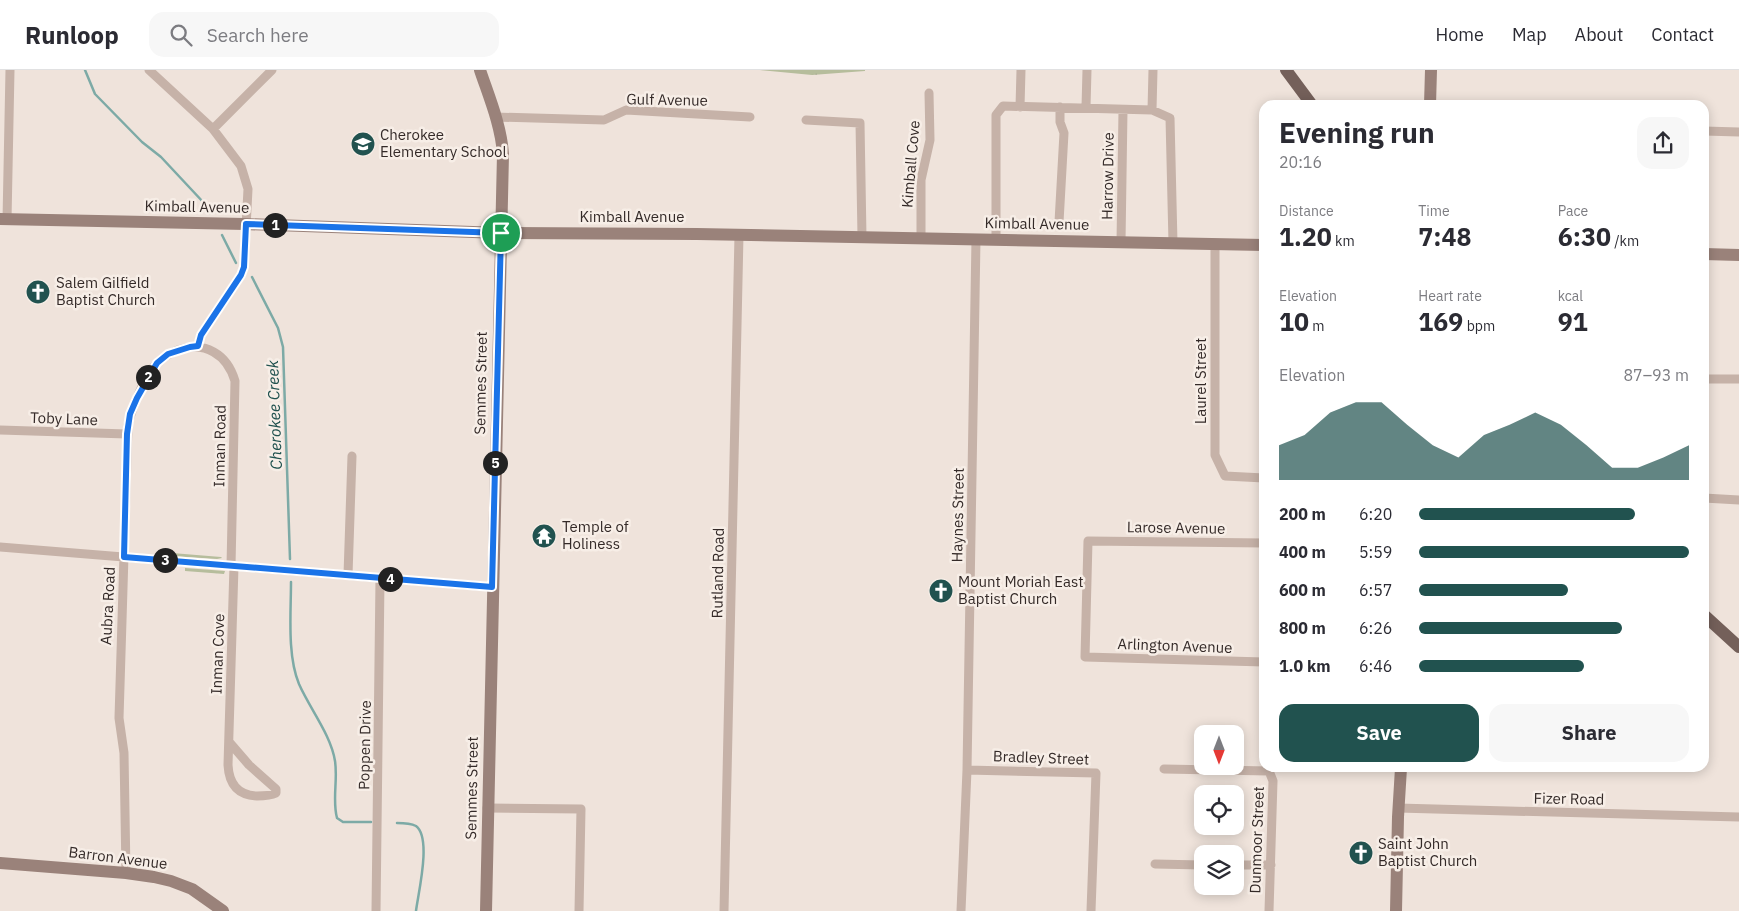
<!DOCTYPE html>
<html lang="en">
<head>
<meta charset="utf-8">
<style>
	body { margin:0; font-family:"IBM Plex Sans",sans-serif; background:#f7f7f7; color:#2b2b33; height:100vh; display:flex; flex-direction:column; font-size:19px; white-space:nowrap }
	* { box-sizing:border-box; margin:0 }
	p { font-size:16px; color:#7c7c81 }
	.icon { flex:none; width:28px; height:28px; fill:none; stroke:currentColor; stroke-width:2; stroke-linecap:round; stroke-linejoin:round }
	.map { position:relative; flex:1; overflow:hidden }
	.sheet { position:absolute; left:1259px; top:30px; width:450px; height:672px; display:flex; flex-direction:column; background:#fff; border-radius:15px; box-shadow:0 2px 12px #0003 }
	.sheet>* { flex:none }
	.needle { width:32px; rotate:180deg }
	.controls { position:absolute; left:1194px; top:655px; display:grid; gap:10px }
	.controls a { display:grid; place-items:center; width:50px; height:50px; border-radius:10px; background:#fff; box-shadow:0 2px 12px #0003; font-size:25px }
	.pin { position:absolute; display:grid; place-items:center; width:42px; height:42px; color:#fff; margin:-21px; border:2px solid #fff; border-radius:50%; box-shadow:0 1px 5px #0007 }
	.km { position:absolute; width:25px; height:25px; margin:-12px; border-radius:50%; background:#222; color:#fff; font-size:14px; line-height:25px; text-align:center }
	.round { display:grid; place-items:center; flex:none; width:52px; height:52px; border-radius:15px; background:#f7f7f7 }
	.overview { display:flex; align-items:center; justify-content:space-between; height:85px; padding:0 20px }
	h1 { font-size:28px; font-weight:700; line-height:38px }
	.metrics { display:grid; grid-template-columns:repeat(3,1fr); gap:8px; height:85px; padding:5px 20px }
	.metrics div { display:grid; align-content:center }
	.metrics b { font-size:25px; font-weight:700 }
	.metrics small { font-size:14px; font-weight:400 }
	.metrics p { font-size:14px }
	.chart { height:140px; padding:10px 20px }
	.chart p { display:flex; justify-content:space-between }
	.chart svg { width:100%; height:90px; margin-top:5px; fill:#21524f; opacity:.7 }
	.cta { display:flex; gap:10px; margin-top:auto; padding:10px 20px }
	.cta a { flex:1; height:58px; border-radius:15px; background:#21524f; color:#fff; font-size:20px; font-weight:700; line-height:58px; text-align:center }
	.cta a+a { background:#f7f7f7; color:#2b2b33 }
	ul { padding:0 20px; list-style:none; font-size:16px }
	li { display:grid; grid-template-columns:80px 60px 1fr; align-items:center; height:38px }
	li i { height:12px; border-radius:6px; background:#21524f }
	header { display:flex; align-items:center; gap:30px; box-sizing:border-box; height:70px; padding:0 25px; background:#fff; border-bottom:1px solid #e1e1e2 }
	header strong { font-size:24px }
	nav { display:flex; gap:28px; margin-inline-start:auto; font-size:18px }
	.search { width:350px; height:45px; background:#f7f7f7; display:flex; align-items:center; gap:12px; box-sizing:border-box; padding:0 18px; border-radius:15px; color:#7c7c81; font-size:19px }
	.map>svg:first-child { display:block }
</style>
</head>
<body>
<header>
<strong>Runloop</strong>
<div class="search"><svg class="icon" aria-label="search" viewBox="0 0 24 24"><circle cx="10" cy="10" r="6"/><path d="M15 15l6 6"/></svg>Search here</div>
<nav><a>Home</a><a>Map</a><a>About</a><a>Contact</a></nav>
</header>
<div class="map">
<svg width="1739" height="841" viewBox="0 0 1739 841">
	<defs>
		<pattern id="grass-tufts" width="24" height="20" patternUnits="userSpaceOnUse" patternTransform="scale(1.25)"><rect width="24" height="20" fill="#b6bd9c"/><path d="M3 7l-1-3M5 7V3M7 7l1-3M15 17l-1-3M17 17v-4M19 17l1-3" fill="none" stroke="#959a7f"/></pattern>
	</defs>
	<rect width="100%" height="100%" fill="#efe3db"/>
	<!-- grass -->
	<path fill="url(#grass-tufts)" d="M 760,0 L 865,0 L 865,1 L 812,5 Z
		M 172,483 L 221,487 L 222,488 L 217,489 L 172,486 Z
		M 185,498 L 225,501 L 224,504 L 185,501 Z"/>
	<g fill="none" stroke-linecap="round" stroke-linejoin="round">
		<!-- stream -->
		<path stroke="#7daaa6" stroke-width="2.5" d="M 85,0 L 95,24 L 142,72 L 161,87 L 204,133 L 210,143
			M 222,165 L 236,193
			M 252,207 L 278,258 L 283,277 L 290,489
			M 291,512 C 291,543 287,585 299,614 C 310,639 331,665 335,691 C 338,710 332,730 337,748 L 343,752 L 371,752
			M 397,753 C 403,753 410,753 416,756 C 432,768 418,824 416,841"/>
		<!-- street -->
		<path stroke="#c6b2a8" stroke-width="9" d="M 149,0 L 213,59 L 241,96 L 248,119 L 244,197 L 241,205 L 201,265 L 198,276
			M 1020,37 L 1021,0
			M 1086,37 L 1087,0
			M 1152,40 L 1153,0
			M 495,47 L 604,50 L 626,40 L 750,47
			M 806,50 L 860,53 L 862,167
			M 213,59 L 272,0
			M 1704,61 L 1739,62
			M 7,150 L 10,0
			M 1059,152 L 1064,63 L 1060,52 L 1060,37
			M 921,168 L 921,110 L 930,70 L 929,23
			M 996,170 L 996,45 L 1003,36 L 1152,40 L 1170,48 L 1173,173
			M 1121,172 L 1123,40
			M 1215,174 L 1215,385 L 1225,406 L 1264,408
			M 1704,309 L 1739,309
			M 0,360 L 127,364
			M 1704,428 L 1739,430
			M 1264,473 L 1088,471 L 1085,587 L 1264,592
			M 0,477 L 492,517
			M 348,505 L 352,386
			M 230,673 L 249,695 L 276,719 L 276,723 C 270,726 263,726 257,726 C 237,725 229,713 228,695 L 234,496
			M 1164,699 L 1269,701 L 1273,711 L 1269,841
			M 967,700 L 1096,703 L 1091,841
			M 487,738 L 581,739 L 579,841
			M 1398,738 L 1739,747
			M 1155,794 L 1202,795
			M 1235,795 L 1271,795
			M 126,803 L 124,683 L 119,648 L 128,355 C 132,338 145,304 158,292 C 164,286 171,283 178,280 C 205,271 227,284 235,311 L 231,496
			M 376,841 L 380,509
			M 724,841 L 739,165
			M 961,841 L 967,700 L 976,169"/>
		<!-- secondary -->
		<path stroke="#9a827a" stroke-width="12" d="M 480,0 C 489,27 501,55 503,84 L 486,841
			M 1430,35 L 1431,0
			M 0,149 L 245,154 L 501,163 L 697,164 L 1264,175
			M 1704,184 L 1739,185
			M 0,793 L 126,803 L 154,807 L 171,811 L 192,819 L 223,841
			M 1396,841 L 1398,747 L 1401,698"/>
		<!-- primary -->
		<path stroke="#74605a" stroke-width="12" d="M 1286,0 L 1312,35
			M 1704,545 L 1739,577"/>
	</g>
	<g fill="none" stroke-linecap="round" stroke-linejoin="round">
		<defs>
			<path id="route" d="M 246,154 L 501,163 L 492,517 L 124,487 L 127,364 L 130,344 L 137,328 L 157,293 L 168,284 L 190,277 L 198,276 L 201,265 L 241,205 L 244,197 Z"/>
		</defs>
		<!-- route casing -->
		<use href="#route" stroke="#fff" stroke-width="10"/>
		<!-- route -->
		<use href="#route" stroke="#1a73e8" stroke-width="6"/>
	</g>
	<!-- icons -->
	<defs>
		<symbol id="school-disc" viewBox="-11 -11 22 22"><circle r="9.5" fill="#21524f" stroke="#f7eee7"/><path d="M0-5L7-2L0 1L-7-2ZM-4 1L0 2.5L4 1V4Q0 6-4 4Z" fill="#fff"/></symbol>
		<symbol id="church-disc" viewBox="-11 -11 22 22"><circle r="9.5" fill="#21524f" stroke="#f7eee7"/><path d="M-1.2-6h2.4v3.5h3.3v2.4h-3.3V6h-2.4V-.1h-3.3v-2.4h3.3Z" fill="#fff"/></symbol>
		<symbol id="temple-disc" viewBox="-11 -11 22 22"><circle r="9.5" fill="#21524f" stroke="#f7eee7"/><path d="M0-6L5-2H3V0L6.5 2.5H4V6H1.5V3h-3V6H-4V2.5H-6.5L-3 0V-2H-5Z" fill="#fff"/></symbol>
	</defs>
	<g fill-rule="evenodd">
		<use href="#school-disc" x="349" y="60" width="28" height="28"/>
		<use href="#church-disc" x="24" y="208" width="28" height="28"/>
		<use href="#temple-disc" x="530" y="452" width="28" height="28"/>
		<use href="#church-disc" x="927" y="507" width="28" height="28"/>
		<use href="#church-disc" x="1347" y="769" width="28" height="28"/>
	</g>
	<g text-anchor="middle" stroke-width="5" stroke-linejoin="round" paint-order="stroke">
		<!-- street labels -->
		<g font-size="15" fill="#342a28" stroke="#f7eee7">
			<text transform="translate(667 30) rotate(1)" y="5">Gulf Avenue</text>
			<text transform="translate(911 94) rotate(-85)" y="5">Kimball Cove</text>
			<text transform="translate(1108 106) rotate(-89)" y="5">Harrow Drive</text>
			<text transform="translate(197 137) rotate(1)" y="5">Kimball Avenue</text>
			<text x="632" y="152">Kimball Avenue</text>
			<text transform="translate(1037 154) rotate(1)" y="5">Kimball Avenue</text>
			<text transform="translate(1201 311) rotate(-90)" y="5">Laurel Street</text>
			<text transform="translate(481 313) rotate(-89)" y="5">Semmes Street</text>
			<text transform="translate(64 349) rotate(2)" y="5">Toby Lane</text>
			<text transform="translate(220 376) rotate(-89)" y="5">Inman Road</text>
			<text transform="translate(958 445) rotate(-89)" y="5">Haynes Street</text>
			<text transform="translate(1176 458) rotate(1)" y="5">Larose Avenue</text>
			<text transform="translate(718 503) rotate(-89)" y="5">Rutland Road</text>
			<text transform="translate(108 536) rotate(-87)" y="5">Aubra Road</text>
			<text transform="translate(1175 576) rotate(2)" y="5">Arlington Avenue</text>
			<text transform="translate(218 584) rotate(-88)" y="5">Inman Cove</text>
			<text transform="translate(365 675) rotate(-89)" y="5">Poppen Drive</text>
			<text transform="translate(1041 688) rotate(2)" y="5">Bradley Street</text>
			<text transform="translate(472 718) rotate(-89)" y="5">Semmes Street</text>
			<text transform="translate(1569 729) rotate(1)" y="5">Fizer Road</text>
			<text transform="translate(1257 770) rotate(-88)" y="5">Dunmoor Street</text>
			<text transform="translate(118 788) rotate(7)" y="5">Barron Avenue</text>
		</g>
		<!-- poi labels -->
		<g font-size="15" fill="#342a28" stroke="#f7eee7" text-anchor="start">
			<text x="380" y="70">Cherokee<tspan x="380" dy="17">Elementary School</tspan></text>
			<text x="56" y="218">Salem Gilfield<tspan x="56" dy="17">Baptist Church</tspan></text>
			<text x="562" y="462">Temple of<tspan x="562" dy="17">Holiness</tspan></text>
			<text x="958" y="517">Mount Moriah East<tspan x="958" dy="17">Baptist Church</tspan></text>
			<text x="1378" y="779">Saint John<tspan x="1378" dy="17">Baptist Church</tspan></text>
		</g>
		<!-- water labels -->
		<g font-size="16" font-style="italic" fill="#21524f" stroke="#f7eee7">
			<text transform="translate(274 345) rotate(-92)" y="6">Cherokee Creek</text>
		</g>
	</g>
</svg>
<div class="controls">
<a><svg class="needle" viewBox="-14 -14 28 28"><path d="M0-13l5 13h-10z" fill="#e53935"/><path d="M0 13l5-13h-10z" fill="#7c7c81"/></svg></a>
<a><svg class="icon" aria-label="locate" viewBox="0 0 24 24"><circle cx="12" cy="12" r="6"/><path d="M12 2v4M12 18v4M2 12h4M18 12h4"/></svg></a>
<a><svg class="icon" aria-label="layers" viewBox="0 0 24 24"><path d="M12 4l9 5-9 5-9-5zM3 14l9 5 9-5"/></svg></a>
</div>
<div class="pin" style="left:501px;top:163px;background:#1e9e55"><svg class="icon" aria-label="arrive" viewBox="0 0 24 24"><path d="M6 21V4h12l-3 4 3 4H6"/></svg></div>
<b class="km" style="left:275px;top:155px">1</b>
<b class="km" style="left:148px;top:307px">2</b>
<b class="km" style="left:165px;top:490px">3</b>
<b class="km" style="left:390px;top:509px">4</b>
<b class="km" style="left:495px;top:393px">5</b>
<section class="sheet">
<div class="overview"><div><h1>Evening run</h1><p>20:16</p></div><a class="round"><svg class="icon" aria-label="share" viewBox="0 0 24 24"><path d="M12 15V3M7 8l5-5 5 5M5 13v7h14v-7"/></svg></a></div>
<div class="metrics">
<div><p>Distance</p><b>1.20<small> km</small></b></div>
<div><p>Time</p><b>7:48</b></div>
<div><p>Pace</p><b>6:30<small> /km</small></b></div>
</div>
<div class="metrics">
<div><p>Elevation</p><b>10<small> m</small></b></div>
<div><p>Heart rate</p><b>169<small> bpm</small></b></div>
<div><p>kcal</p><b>91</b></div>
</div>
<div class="chart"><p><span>Elevation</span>87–93 m</p>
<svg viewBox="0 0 160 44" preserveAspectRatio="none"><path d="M0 44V27L10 22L20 11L30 6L40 6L50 17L60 27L70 33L80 22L90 17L100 11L110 17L120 27L130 38L140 38L150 33L160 27V44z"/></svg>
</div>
<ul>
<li><b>200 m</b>6:20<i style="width:80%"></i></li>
<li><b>400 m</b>5:59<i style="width:100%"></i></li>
<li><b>600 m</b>6:57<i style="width:55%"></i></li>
<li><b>800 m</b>6:26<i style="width:75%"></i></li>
<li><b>1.0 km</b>6:46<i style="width:61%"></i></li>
</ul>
<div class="cta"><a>Save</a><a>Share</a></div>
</section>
</div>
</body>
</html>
